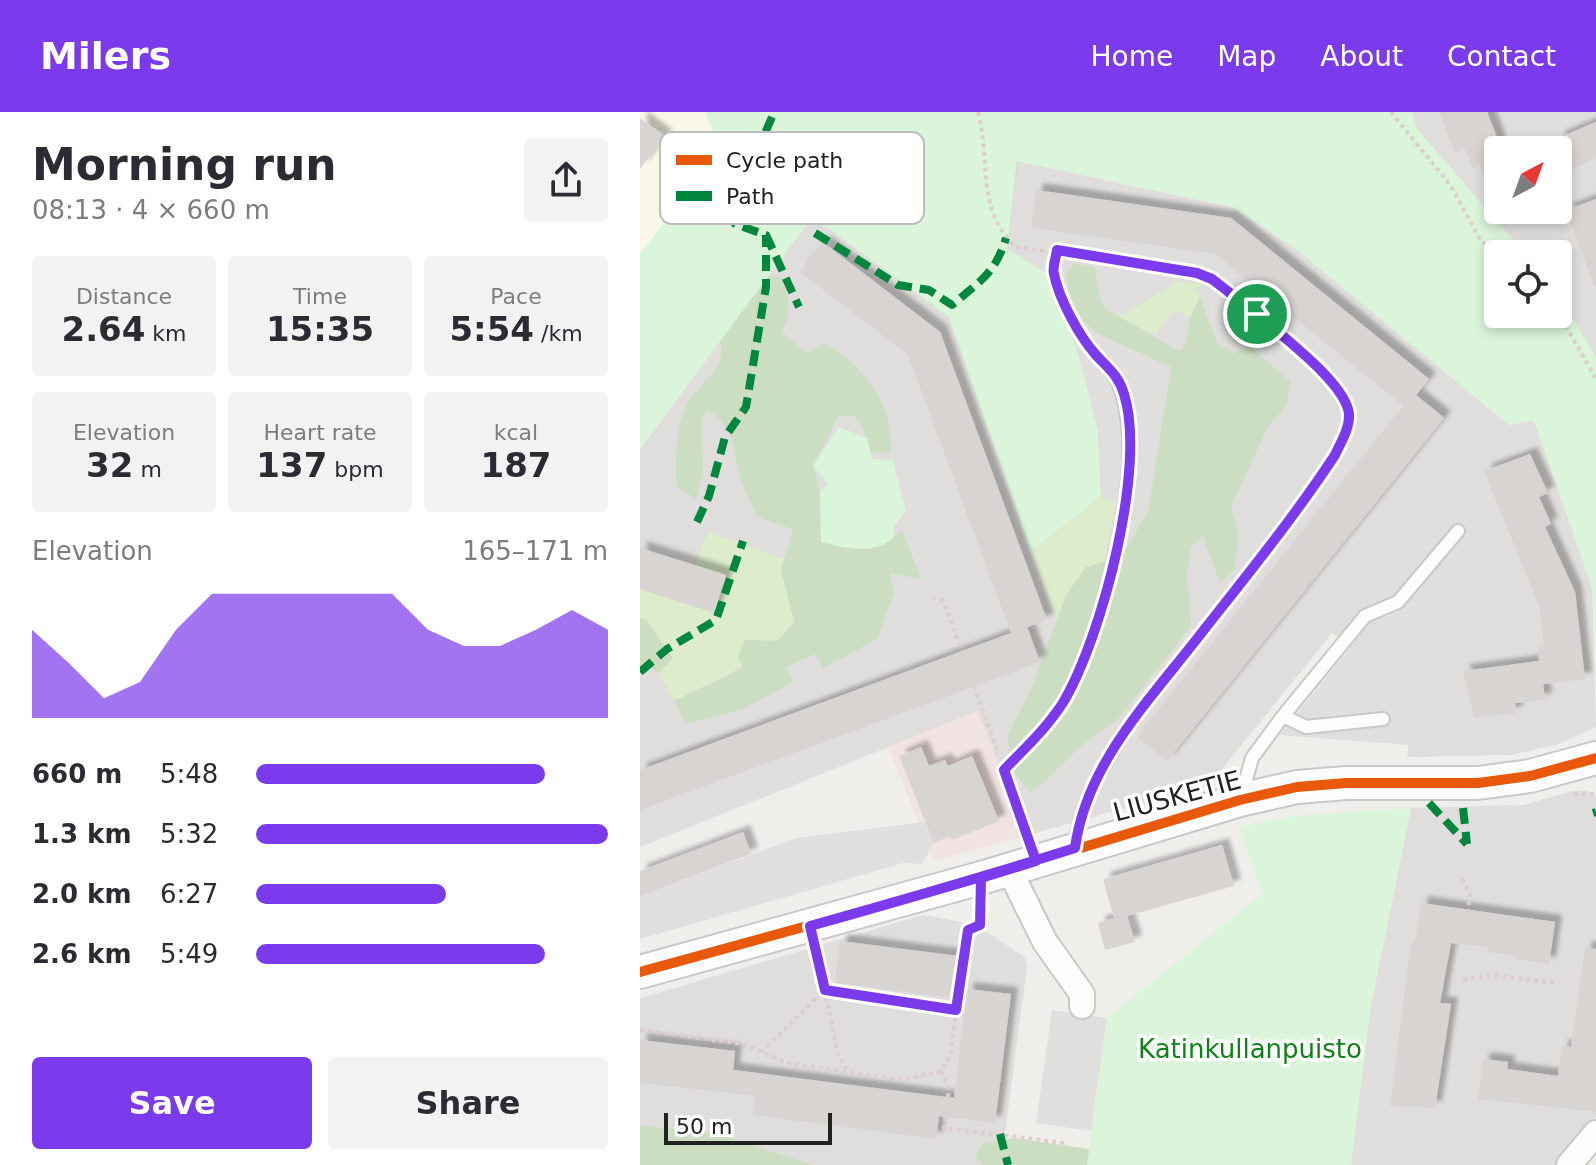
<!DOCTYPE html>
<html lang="en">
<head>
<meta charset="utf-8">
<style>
	body { margin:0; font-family:"DejaVu Sans",sans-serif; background:#f2f2f3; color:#2b2b33; height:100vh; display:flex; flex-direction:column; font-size:30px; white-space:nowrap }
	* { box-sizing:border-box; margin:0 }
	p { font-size:26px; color:#7c7c81 }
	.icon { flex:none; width:44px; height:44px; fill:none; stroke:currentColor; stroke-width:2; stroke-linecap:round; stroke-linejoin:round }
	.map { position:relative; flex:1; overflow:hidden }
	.drawer { display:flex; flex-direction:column; background:#fff; width:640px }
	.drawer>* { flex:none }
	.needle { width:52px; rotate:41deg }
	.fabs { position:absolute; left:844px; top:24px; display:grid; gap:16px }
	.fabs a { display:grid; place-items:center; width:88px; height:88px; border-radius:8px; background:#fff; box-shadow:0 4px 12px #0003; font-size:40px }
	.scale { position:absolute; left:24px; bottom:20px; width:168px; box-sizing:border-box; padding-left:8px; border:4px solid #222; border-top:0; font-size:22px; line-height:28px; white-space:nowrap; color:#222; -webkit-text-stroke:6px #fff; paint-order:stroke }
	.pin { position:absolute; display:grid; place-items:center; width:68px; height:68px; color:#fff; margin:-34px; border:4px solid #fff; border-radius:50%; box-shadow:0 2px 8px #0007 }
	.round { display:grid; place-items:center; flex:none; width:84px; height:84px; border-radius:8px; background:#f2f2f3 }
	.summary { display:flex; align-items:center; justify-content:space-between; height:136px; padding:0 32px }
	h1 { font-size:44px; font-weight:800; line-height:60px }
	.figures { display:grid; grid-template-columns:repeat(3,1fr); gap:12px; height:136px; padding:8px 32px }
	.figures div { display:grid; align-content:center; border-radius:8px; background:#f2f2f3; text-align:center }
	.figures b { font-size:34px; font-weight:800 }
	.figures small { font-size:22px; font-weight:400 }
	.figures p { font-size:22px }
	.chart { height:224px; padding:16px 32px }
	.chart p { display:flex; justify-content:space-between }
	.chart svg { width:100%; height:144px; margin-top:8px; fill:#7c3aed; opacity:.7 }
	.button { display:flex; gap:16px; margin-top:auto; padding:16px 32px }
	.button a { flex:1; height:92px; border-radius:8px; background:#7c3aed; color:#fff; font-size:32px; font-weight:800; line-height:92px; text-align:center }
	.button a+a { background:#f2f2f3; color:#2b2b33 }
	ul { padding:0 32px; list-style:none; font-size:26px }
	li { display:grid; grid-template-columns:128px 96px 1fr; align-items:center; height:60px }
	li i { height:20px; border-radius:10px; background:#7c3aed }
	header { display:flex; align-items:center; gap:48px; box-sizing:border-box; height:112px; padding:0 40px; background:#7c3aed; color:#fff }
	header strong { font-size:38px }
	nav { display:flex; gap:44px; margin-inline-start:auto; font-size:28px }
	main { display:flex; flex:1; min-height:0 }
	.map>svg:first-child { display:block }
</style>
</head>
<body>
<header>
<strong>Milers</strong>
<nav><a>Home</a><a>Map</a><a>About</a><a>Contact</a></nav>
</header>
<main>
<section class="drawer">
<div class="summary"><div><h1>Morning run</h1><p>08:13 · 4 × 660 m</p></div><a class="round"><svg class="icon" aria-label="share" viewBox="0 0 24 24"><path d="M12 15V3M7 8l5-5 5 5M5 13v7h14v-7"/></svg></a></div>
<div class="figures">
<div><p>Distance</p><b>2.64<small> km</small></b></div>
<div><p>Time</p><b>15:35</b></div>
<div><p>Pace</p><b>5:54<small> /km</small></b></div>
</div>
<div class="figures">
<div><p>Elevation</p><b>32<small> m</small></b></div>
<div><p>Heart rate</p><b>137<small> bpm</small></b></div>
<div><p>kcal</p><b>187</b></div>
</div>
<div class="chart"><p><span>Elevation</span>165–171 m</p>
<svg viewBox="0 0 160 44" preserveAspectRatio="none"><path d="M0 44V17L10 27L20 38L30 33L40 17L50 6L60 6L70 6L80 6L90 6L100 6L110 17L120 22L130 22L140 17L150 11L160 17V44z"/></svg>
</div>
<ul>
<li><b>660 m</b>5:48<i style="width:82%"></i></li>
<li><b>1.3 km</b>5:32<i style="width:100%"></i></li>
<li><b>2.0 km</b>6:27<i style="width:54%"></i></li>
<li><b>2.6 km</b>5:49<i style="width:82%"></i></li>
</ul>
<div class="button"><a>Save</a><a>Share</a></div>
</section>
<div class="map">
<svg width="956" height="1053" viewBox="0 0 956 1053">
	<defs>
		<filter id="shadow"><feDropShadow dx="7" dy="-7" stdDeviation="2" flood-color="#0004"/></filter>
	</defs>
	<rect width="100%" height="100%" fill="#f0eeeb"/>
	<!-- residential -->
	<path fill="#dfdedc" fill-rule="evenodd" d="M 772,0 L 956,0 L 956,246 L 918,181 L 918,142 L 885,142 L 777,17 ZM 858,38 L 918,38 L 918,98 L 858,98 Z
		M 377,49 L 592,95 L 655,136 L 869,313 L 894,308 L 952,476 L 956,615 L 919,632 L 871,643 L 767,645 L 774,587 L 692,521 L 570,672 L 385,724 L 338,599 L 0,735 L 0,337 L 170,106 L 191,118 L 309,205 L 391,438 L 441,263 L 436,234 L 407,162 L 367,137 Z
		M 932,679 L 947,679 L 956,684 L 956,1004 L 936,1031 L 828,1016 L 821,1053 L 711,1053 L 731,893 L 771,696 L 883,693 Z
		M 283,803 L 334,812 L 385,845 L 387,855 L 361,1053 L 174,1053 L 78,1022 L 0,1013 L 0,886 Z"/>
	<!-- commercial -->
	<path fill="#f1e3e1" d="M 338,599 L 385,724 L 294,749 L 248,635 Z"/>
	<!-- education -->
	<path fill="#f8f7e8" d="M 0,0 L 66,0 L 80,37 L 0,142 Z"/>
	<!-- grass -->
	<path fill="#ddeccb" d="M 533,169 L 562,172 L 555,176 L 560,184 L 550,207 L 540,199 L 530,202 L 516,223 L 477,206 L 530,175 Z
		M 461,385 L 476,390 L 464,450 C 435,458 426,483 418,511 L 391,439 Z
		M 68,420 L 144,447 L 141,458 L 154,510 C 120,549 79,568 34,589 L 19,561 L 32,546 L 6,508 L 0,506 L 0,477 L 74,501 L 86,463 L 55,453 Z"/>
	<!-- forest -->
	<path fill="#cbdec1" d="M 205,0 L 329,0 L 378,49 L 367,137 L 407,162 L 436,234 L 461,385 L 391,439 L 309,205 L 191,118 L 229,41 L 170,106 L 128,164 L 141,165 C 151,188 151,196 142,220 L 168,242 L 184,231 C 223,252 257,296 250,341 L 231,340 L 222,313 L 214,304 L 199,303 L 173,354 L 180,380 L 181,429 C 215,439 235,443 262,418 L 281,467 L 250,461 L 254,482 L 237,527 L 183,556 L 175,542 L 146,555 L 153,570 L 103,597 L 46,612 L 34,589 L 103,556 L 98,545 L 105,528 L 138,529 L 154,510 L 141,458 L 153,417 L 117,405 C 112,393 106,382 102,370 C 93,345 95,312 68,298 L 61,305 L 63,363 L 56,387 L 37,375 C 35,353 36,322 43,301 C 57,265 100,258 72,211 C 60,191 18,160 0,142 Z
		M 433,152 L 455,155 L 460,187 L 466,197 L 539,239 L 545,234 L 550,207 L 560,184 L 577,231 L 595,241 L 610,234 L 650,270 L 647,292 L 627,317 L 591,394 L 598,421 L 595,457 L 580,471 L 563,424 L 551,435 L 547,463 L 551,514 L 477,608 L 444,631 L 401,673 L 390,680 L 374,660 L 367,624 L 392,575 L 426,483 L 446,455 L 481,445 L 508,400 L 531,256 C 477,231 433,227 426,160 Z
		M 0,506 L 6,508 L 33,546 L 19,561 L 4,552 L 0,555 Z
		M 0,1013 L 78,1022 L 174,1053 L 0,1053 Z
		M 375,1026 L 449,1037 L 452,1050 L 458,1053 L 343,1053 L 335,1044 L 343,1032 Z"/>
	<!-- park -->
	<path fill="#daf5da" d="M 66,0 L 772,0 L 777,17 L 885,142 L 858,142 L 858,202 L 918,202 L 918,181 L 956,246 L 956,544 L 952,476 L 894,308 L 869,313 L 655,136 L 592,95 L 377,49 L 367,137 L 407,162 L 436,234 L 458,318 L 461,385 L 391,439 L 309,205 L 191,118 L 171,107 L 0,337 L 0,142 L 80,37 Z
		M 199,315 L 227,326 L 232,347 L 253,348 L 266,399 L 254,414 L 254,425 C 234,444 205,436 181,430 L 180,380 L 188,372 L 173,354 Z
		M 771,696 L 731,893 L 711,1053 L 447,1053 L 467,906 L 622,782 L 598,715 L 652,704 Z"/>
	<!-- parking -->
	<path fill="#e0dfde" d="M 449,218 L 531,255 L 508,400 L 461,385 L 458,318 L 436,234 Z
		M 796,395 L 844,433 L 770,537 L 718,498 Z
		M 711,535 L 775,587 L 769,633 L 639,623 Z
		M 286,710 L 294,731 L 282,752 L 263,751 L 0,827 L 0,784 L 156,726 Z
		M 412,898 L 467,906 L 451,1019 L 396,1011 Z
		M 827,1016 L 936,1031 L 918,1053 L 821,1053 Z"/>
	<!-- building -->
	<path fill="#d7d4d2" filter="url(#shadow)" d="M 799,0 L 847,0 L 858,28 L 858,96 L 840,54 L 833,57 L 825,37 L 815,41 Z
		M 0,6 L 25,24 L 0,57 Z
		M 956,10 L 956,46 L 918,63 L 918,26 Z
		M 396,78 L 591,106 L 789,267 L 776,283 L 804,306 L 527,649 L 498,626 L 765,295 L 575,142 L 391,116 Z
		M 956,87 L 956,174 L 954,174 L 926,98 Z
		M 184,131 L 300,220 L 407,508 L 387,515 L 400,550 L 0,698 L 0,658 L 371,521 L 268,243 L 160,160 Z
		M 890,342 L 908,381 L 899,385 L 911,412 L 905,415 L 935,480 L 945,567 L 903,572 L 905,588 L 875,591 L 876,601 L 834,606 L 823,559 L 899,549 L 898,535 L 904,534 L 899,494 L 844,359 Z
		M 0,436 L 86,463 L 74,501 L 0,477 Z
		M 281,635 L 289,654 L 305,648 L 308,654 L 332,644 L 359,709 L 312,728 L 310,724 L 294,731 L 259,644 Z
		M 103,720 L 111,742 L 0,784 L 0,759 Z
		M 582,733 L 594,774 L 487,804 L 495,830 L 465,838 L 458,811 L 474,806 L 463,767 Z
		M 781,791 L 915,810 L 909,852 L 875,847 L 876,844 L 848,840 L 848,835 L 811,831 L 800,891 L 811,892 L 795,996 L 750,994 L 771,831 L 775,831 Z
		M 200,829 L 318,844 L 312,886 L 195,871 Z
		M 945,836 L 956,837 L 956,1000 L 838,987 L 843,947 L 868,950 L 867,957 L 918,964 L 922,934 L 931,935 Z
		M 327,877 L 371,882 L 355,1011 L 299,1004 L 296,1027 L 113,1003 L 115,984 L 0,971 L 0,928 L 95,939 L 93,958 L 314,986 Z"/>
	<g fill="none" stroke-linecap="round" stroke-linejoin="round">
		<defs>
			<path id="service" d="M 643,604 L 666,615 L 743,607
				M 601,685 L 612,646 L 643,604 L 725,504 L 758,490 L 818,419
				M 435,733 C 441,688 463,655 486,617
				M 396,749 L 364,658 C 385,636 409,615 424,588 C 462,523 529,299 458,245"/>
			<path id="minor" d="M 369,757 L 405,830 L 442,882 L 442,894
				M 929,1053 L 956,1021"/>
			<path id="tertiary" d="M 0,860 L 341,766 L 600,688 L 657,675 L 706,671 L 838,671 L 890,664 L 956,646"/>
		</defs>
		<!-- service casing -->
		<use href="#service" stroke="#c9c8c7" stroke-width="16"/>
		<!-- minor casing -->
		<use href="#minor" stroke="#c9c8c7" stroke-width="28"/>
		<!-- tertiary casing -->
		<use href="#tertiary" stroke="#c9c8c7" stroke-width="36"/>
		<!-- path -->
		<path stroke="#dccecd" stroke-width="4" stroke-dasharray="4 4" stroke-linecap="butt" d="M 338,0 C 351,48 335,97 376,135 L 533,156 L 557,161 L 584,176 L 670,249 L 706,290 L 709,307 L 706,320 L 685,357 L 495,605
			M 751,0 L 811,74 L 840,127 L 858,148
			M 417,138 L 413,159 L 450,235
			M 918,200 L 956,267
			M 292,486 L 303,489 L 322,539
			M 334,574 L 358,641
			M 934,682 L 956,682
			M 822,767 L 830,783 L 828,799
			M 823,868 L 852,863 L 917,871
			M 316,898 L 328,818 L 340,813 L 340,792
			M 0,918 L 103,932 L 147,951 L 262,968 L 301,959 L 311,942 L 316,898 L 185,878 L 177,840
			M 121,940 L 185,878 L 198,942 L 207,958
			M 301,959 L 309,977 L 304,1016 L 425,1031"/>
		<!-- service -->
		<use href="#service" stroke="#fdfcfc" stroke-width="12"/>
		<!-- minor -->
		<use href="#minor" stroke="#fdfcfc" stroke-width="24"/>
		<!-- tertiary -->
		<use href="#tertiary" stroke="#fdfcfc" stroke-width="32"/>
		<!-- quiet -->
		<path stroke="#00873e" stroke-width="8" stroke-dasharray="16 8" stroke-linecap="butt" d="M 132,5 L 125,21 L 88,38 L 80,67 L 95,112 L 126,123 L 159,195
			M 175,121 L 258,173 L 289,178 L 312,193 C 340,169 355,162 366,126
			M 57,410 L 69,384 L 85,325 L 106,295 L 126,175 L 126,123
			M 0,560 L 27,537 L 76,508 L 103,429
			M 789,691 L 827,732
			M 823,696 L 827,732
			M 953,701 L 956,700
			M 360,1022 L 368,1053"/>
		<defs>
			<path id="cycleway" d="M 0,860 L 341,766 L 600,688 L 657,675 L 706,671 L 838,671 L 890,664 L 956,646"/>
		</defs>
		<!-- cycleway casing -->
		<use href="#cycleway" stroke="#fff" stroke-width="15"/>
		<!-- cycleway -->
		<use href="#cycleway" stroke="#e8590c" stroke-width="10"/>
	</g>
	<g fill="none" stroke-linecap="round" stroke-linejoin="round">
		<defs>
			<path id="route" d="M 617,202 C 640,223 706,271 709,302 C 710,316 701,330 695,343 C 653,407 603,468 556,528 C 506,592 446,654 435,736 C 347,764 259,789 170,814 L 185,878 L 316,898 L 328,818 L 340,813 L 341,766 L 396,749 L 364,658 C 385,636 408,615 424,589 C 462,524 507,354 484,282 C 479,264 468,256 456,243 C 439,224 419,187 414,162 C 412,155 416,146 417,138 L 557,161 L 572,167 L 617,202"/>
		</defs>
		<!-- route casing -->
		<use href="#route" stroke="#fff" stroke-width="16"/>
		<!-- route -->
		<use href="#route" stroke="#7c3aed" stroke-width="10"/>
	</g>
	<g text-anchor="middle" stroke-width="7" stroke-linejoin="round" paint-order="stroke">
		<!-- street labels -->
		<g font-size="26" fill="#222" stroke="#fff">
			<text transform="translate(537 684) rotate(-15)" y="9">LIUSKETIE</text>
		</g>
		<!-- park labels -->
		<g font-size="26" fill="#0c8416" stroke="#fff">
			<text x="610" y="946">Katinkullanpuisto</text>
		</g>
	</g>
	<!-- legend -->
	<rect x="20" y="20" width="264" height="92" rx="12" fill="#fff" stroke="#bdbdbd" stroke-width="2"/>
	<rect x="36" y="43" width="36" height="10" fill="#e8590c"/>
	<rect x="36" y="79" width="36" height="10" fill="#00873e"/>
	<g font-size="22" fill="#222">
		<text x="86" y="56">Cycle path</text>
		<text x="86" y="92">Path</text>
	</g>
</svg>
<div class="fabs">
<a><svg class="needle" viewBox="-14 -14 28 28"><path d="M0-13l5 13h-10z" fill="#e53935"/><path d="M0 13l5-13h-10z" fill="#7c7c81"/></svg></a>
<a><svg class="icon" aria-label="locate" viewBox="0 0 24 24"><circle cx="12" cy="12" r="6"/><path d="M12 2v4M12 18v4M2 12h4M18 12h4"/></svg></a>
</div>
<div class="scale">50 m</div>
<div class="pin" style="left:617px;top:202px;background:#1e9e55"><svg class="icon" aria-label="arrive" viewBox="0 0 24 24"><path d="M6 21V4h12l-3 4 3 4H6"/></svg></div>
</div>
</main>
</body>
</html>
